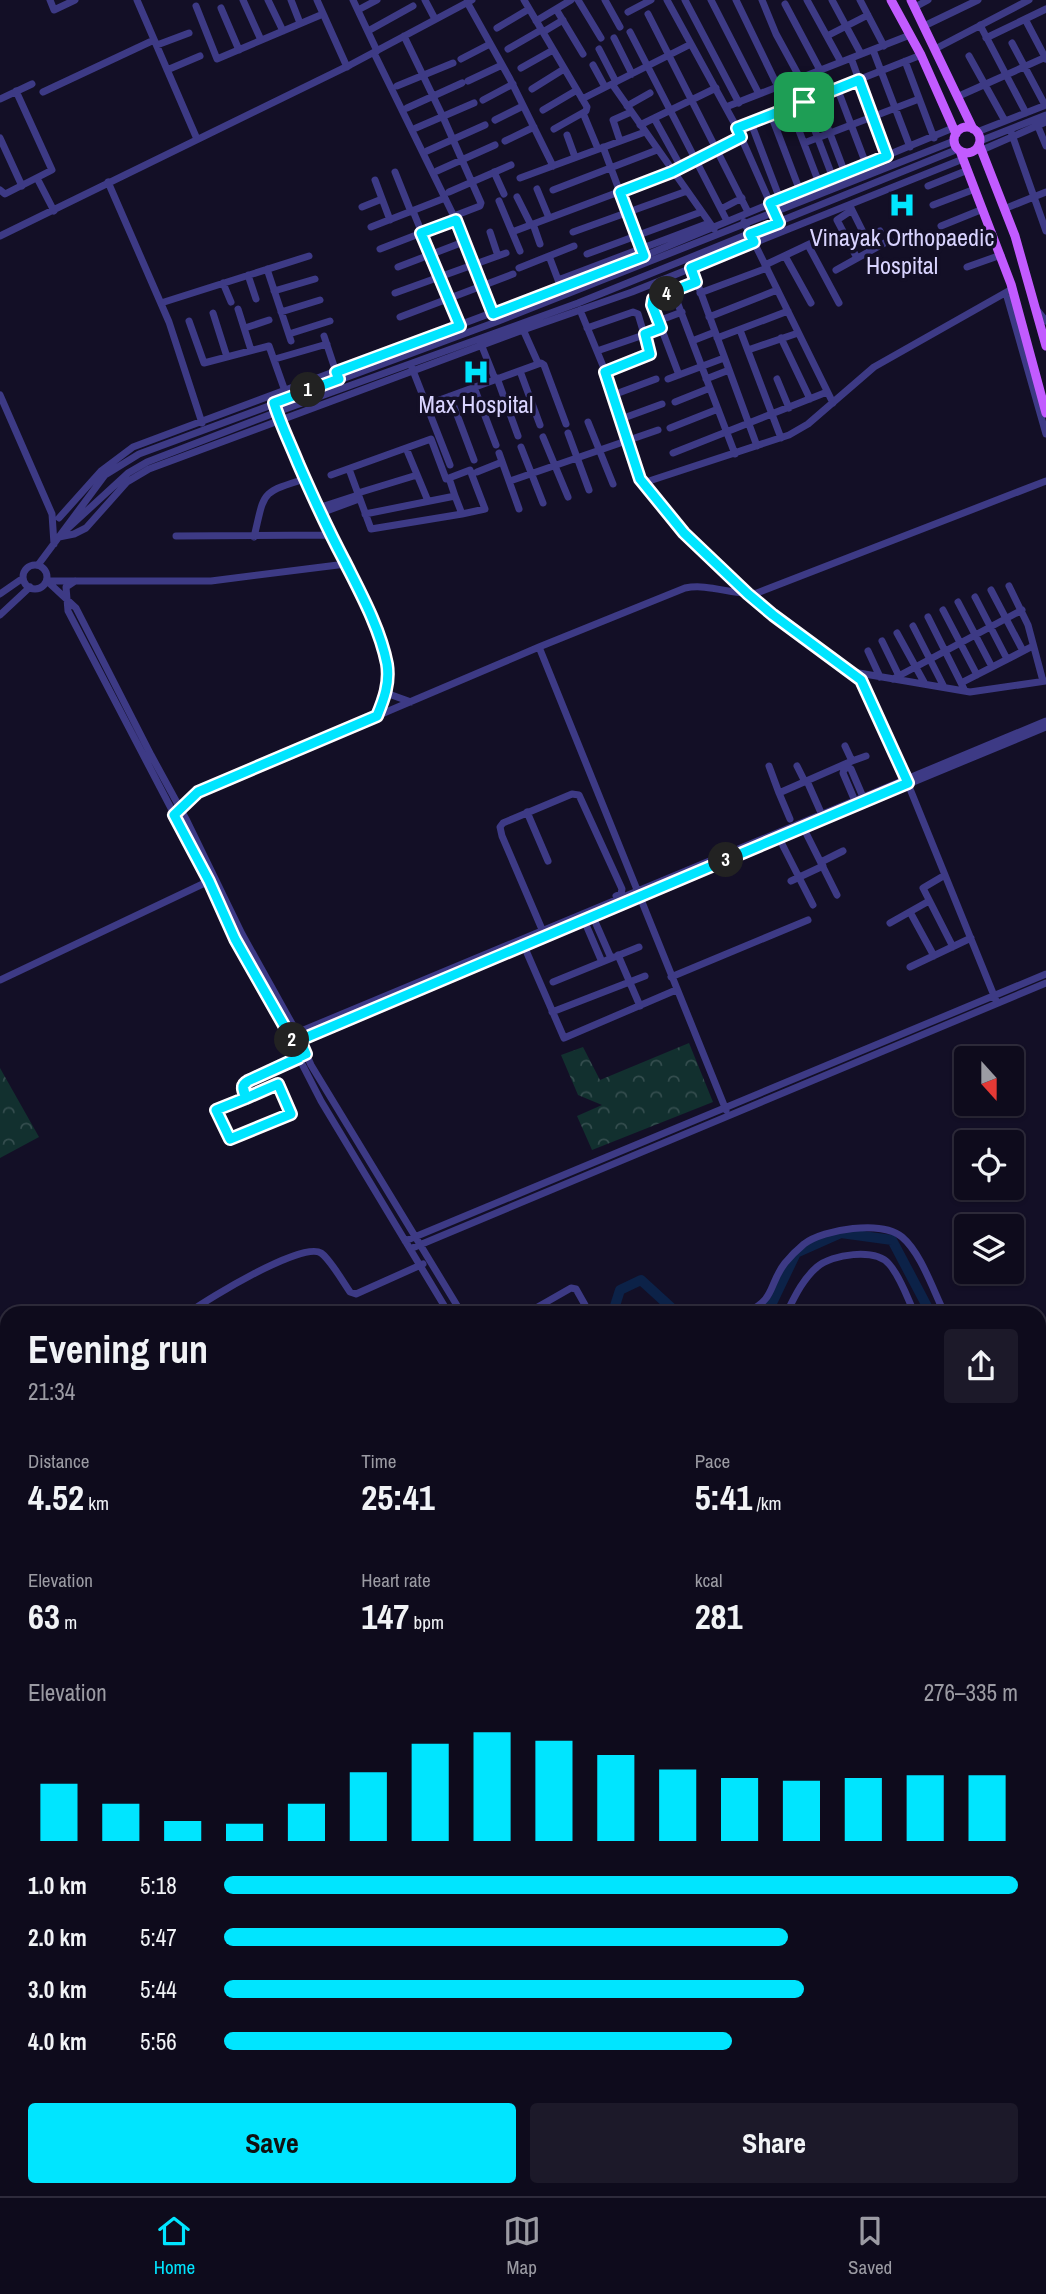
<!DOCTYPE html>
<html lang="en">
<head>
<meta charset="utf-8">
<style>
	body { margin:0; font-family:"Archivo Narrow",sans-serif; background:#1c1929; color:#f1f3f6; height:100vh; display:flex; flex-direction:column; font-size:26px; white-space:nowrap }
	* { box-sizing:border-box; margin:0 }
	p { font-size:23px; color:#9b9ba3 }
	.icon { flex:none; width:38px; height:38px; fill:none; stroke:currentColor; stroke-width:2; stroke-linecap:round; stroke-linejoin:round }
	.map { position:relative; flex:1; overflow:hidden }
	.details { position:absolute; left:0px; top:1306px; width:1046px; height:891px; display:flex; flex-direction:column; background:#0e0b1c; border-radius:21px 21px 0 0; box-shadow:0 2px 5px #0004,0 0 0 2px #2e2b3b }
	.details>* { flex:none }
	.needle { width:46px; rotate:159deg }
	.fabs { position:absolute; left:954px; top:1046px; display:grid; gap:14px }
	.fabs a { display:grid; place-items:center; width:70px; height:70px; border-radius:7px; background:#0e0b1c; box-shadow:0 2px 5px #0004,0 0 0 2px #2e2b3b; font-size:35px }
	.pin { position:absolute; display:grid; place-items:center; width:60px; height:60px; color:#fff; margin:-30px; border-radius:14px; box-shadow:0 4px 10px #0006 }
	.km { position:absolute; width:35px; height:35px; margin:-18px; border-radius:50%; background:#222; color:#fff; font-size:19px; line-height:35px; text-align:center }
	.round { display:grid; place-items:center; flex:none; width:74px; height:74px; border-radius:7px; background:#1c1929 }
	.overview { display:flex; align-items:center; justify-content:space-between; height:119px; padding:0 28px }
	h1 { font-size:38px; font-weight:700; line-height:52px }
	.metrics { display:grid; grid-template-columns:repeat(3,1fr); gap:10px; height:119px; padding:7px 28px }
	.metrics div { display:grid; align-content:center }
	.metrics b { font-size:35px; font-weight:700 }
	.metrics small { font-size:19px; font-weight:400 }
	.metrics p { font-size:19px }
	.chart { height:196px; padding:14px 28px }
	.chart p { display:flex; justify-content:space-between }
	.chart svg { width:100%; height:126px; margin-top:7px; stroke:#00e5ff; stroke-width:6 }
	.cta { display:flex; gap:14px; margin-top:auto; padding:14px 28px }
	.cta a { flex:1; height:80px; border-radius:7px; background:#00e5ff; color:#111; font-size:28px; font-weight:700; line-height:80px; text-align:center }
	.cta a+a { background:#1c1929; color:#f1f3f6 }
	ul { padding:0 28px; list-style:none; font-size:23px }
	li { display:grid; grid-template-columns:112px 84px 1fr; align-items:center; height:52px }
	li i { height:18px; border-radius:9px; background:#00e5ff }
	.tab-bar { display:flex; justify-content:space-around; align-items:center; height:98px; border-top:2px solid #2e2b3b; background:#0e0b1c; font-size:19px; color:#9b9ba3 }
	.tab-bar a { display:grid; justify-items:center; gap:4px }
	.tab-bar .current { color:#00e5ff }
	.map>svg:first-child { display:block }
</style>
</head>
<body>
<div class="map">
<svg width="1046" height="2196" viewBox="0 0 1046 2196">
	<defs>
		<pattern id="forest-crowns" width="20" height="18" patternUnits="userSpaceOnUse" patternTransform="scale(1.75)"><rect width="20" height="18" fill="#12302f"/><path d="M2 6a3 3 0 1 1 6 0M12 15a3 3 0 1 1 6 0" fill="none" stroke="#344d4e"/></pattern>
	</defs>
	<rect width="100%" height="100%" fill="#130f26"/>
	<!-- forest -->
	<path fill="url(#forest-crowns)" d="M 689,1043 L 713,1102 L 592,1150 L 577,1116 L 602,1105 L 578,1095 L 561,1055 L 583,1047 L 600,1080 Z
		M 0,1068 L 39,1137 L 0,1158 Z
		M 7,1518 L 7,1561 L 0,1552 L 0,1525 Z"/>
	<g fill="none" stroke-linecap="round" stroke-linejoin="round">
		<!-- river -->
		<path stroke="#0c2248" stroke-width="10" d="M 613,1312 L 620,1290 L 641,1280 L 676,1312
			M 754,1312 L 772,1303 L 796,1253 L 841,1233 L 892,1240 L 930,1312
			M 1040,1417 L 1046,1420
			M 1040,1506 L 1046,1507
			M 0,1751 L 7,1748"/>
		<!-- minor -->
		<path stroke="#3d3a85" stroke-width="7" d="M 50,0 L 54,10 L 75,0
			M 137,0 L 197,139
			M 243,0 L 261,40
			M 268,0 L 283,31
			M 291,0 L 300,23
			M 317,0 L 347,67
			M 353,0 L 377,51
			M 425,0 L 435,19
			M 524,0 L 587,107 L 586,111 L 554,129
			M 578,0 L 601,38
			M 605,0 L 620,27
			M 667,0 L 737,128 L 779,223
			M 685,0 L 739,103
			M 711,0 L 759,94
			M 736,0 L 778,87
			M 762,0 L 776,34 L 800,78
			M 807,0 L 841,62
			M 832,0 L 861,54
			M 860,0 L 884,46
			M 467,2 L 510,79 L 553,166
			M 785,4 L 820,70
			M 196,6 L 217,59 L 323,14
			M 915,7 L 928,0
			M 221,8 L 239,50
			M 556,9 L 583,54
			M 358,10 L 377,0
			M 628,12 L 651,0
			M 648,14 L 748,212
			M 1025,19 L 1046,59
			M 536,21 L 571,0
			M 980,25 L 1026,113
			M 924,26 L 978,0
			M 497,28 L 529,9
			M 368,31 L 413,6
			M 543,32 L 563,20
			M 630,32 L 727,221
			M 404,36 L 443,117 L 481,203 L 480,206 L 454,216
			M 827,36 L 868,15
			M 614,38 L 632,74
			M 986,38 L 1046,9
			M 1012,43 L 1045,105
			M 157,45 L 189,33
			M 508,49 L 541,30
			M 599,49 L 616,82
			M 935,49 L 1029,0
			M 873,50 L 910,147
			M 374,53 L 466,241 L 494,318
			M 969,56 L 1005,121
			M 851,58 L 887,156
			M 461,59 L 490,44
			M 905,61 L 934,138
			M 593,65 L 605,87
			M 521,68 L 553,50
			M 167,70 L 200,56
			M 808,75 L 817,97
			M 468,81 L 502,65
			M 612,84 L 714,229
			M 785,84 L 795,106
			M 397,86 L 453,63
			M 532,89 L 564,69
			M 43,92 L 154,40
			M 839,93 L 866,164
			M 959,96 L 1046,57
			M 0,99 L 32,84
			M 582,99 L 691,44
			M 483,100 L 513,84
			M 804,102 L 833,178
			M 818,102 L 845,173
			M 627,106 L 650,93
			M 726,107 L 910,35
			M 790,107 L 819,183
			M 407,108 L 462,83
			M 543,110 L 577,90
			M 583,113 L 598,149
			M 771,115 L 800,191
			M 654,118 L 681,167
			M 495,120 L 523,106
			M 751,123 L 780,199
			M 1037,124 L 1046,146
			M 640,125 L 716,88
			M 416,128 L 474,103
			M 737,128 L 921,55
			M 1010,129 L 1046,231
			M 977,132 L 1046,105
			M 567,135 L 575,157
			M 0,138 L 22,186
			M 505,141 L 534,127
			M 620,141 L 613,120 L 631,112
			M 980,141 L 1046,115
			M 804,143 L 919,99
			M 603,147 L 642,251
			M 982,150 L 1046,122
			M 427,151 L 485,125
			M 437,171 L 495,145
			M 395,172 L 411,212
			M 494,172 L 504,194
			M 37,178 L 54,211
			M 520,178 L 645,132
			M 375,180 L 390,220
			M 108,182 L 169,322 L 202,423
			M 928,186 L 968,170
			M 537,189 L 549,218
			M 0,190 L 5,194 L 52,170 L 16,91
			M 553,190 L 657,150
			M 449,192 L 511,165
			M 517,197 L 531,225
			M 499,201 L 520,251
			M 933,205 L 975,189
			M 850,206 L 866,238
			M 362,207 L 382,199
			M 721,209 L 742,198
			M 1004,209 L 1046,192
			M 852,210 L 837,220 L 857,258
			M 413,211 L 460,326
			M 744,222 L 833,403
			M 533,224 L 540,244
			M 941,226 L 983,209
			M 371,227 L 445,198
			M 490,232 L 498,256
			M 512,232 L 672,172 L 741,137
			M 573,232 L 687,191
			M 0,236 L 350,65 L 472,0
			M 808,245 L 839,303
			M 956,245 L 992,232
			M 850,246 L 880,231
			M 380,249 L 455,220
			M 587,254 L 701,212
			M 549,256 L 560,285
			M 785,256 L 811,303
			M 765,265 L 820,239
			M 691,266 L 757,446
			M 398,267 L 466,241
			M 967,267 L 1001,255
			M 519,268 L 574,246
			M 267,269 L 291,341
			M 836,270 L 890,240
			M 248,275 L 256,299
			M 558,280 L 709,223
			M 223,283 L 231,302
			M 274,291 L 315,279
			M 673,291 L 735,454
			M 395,293 L 506,253
			M 700,293 L 767,268
			M 1006,293 L 1046,434
			M 161,303 L 309,256
			M 238,309 L 251,350
			M 580,310 L 608,378 L 640,479 L 684,533 L 748,594 L 773,615 L 857,676 L 864,685 L 906,779 L 997,1003
			M 1037,310 L 1046,321
			M 281,312 L 320,300
			M 213,313 L 227,357
			M 400,317 L 513,274
			M 709,317 L 777,290
			M 189,321 L 204,363 L 269,346 L 285,391
			M 658,321 L 682,312
			M 521,325 L 538,363
			M 245,328 L 269,320
			M 587,328 L 633,312 L 638,314 L 650,354 L 605,372
			M 740,330 L 781,438
			M 289,334 L 330,321
			M 324,336 L 337,375
			M 717,338 L 788,311
			M 781,338 L 810,399
			M 692,341 L 715,332
			M 481,344 L 495,379
			M 748,350 L 798,333
			M 597,351 L 661,329
			M 275,359 L 327,344
			M 412,368 L 450,465
			M 520,371 L 540,425
			M 679,375 L 651,301 L 696,282
			M 497,378 L 518,436
			M 668,379 L 724,358
			M 706,379 L 729,370
			M 777,379 L 789,408
			M 474,387 L 496,445
			M 0,395 L 52,514 L 54,544
			M 613,395 L 656,379
			M 450,396 L 474,460
			M 675,402 L 710,388
			M 426,405 L 541,363 L 544,365 L 566,424
			M 279,418 C 295,458 313,497 331,536 C 351,576 379,620 387,664 C 390,683 384,699 377,716
			M 621,419 L 662,404
			M 588,422 L 613,484
			M 670,428 L 718,409
			M 568,433 L 589,490
			M 543,437 L 568,497
			M 521,447 L 543,503
			M 406,448 L 428,501
			M 499,453 L 519,509
			M 673,453 L 827,392
			M 349,469 L 371,529 L 462,514
			M 477,472 L 502,462
			M 331,475 L 431,439 L 446,479 L 449,478
			M 510,481 L 658,430
			M 643,483 L 789,435 L 808,424 L 874,367 L 1012,289
			M 358,493 L 417,475
			M 318,508 L 358,495
			M 321,513 L 359,499
			M 365,514 L 455,496 L 462,514 L 485,509 L 470,470 L 449,478 L 455,496
			M 59,518 L 101,471 L 133,447 L 644,256 L 953,128
			M 65,531 L 128,473 L 147,462 L 277,412 L 578,303 L 958,149
			M 176,536 L 331,535
			M 59,537 L 74,534 L 86,528 L 127,482 L 149,469 L 523,330 L 632,292 L 963,159
			M 254,537 C 265,492 259,493 305,479
			M23 577a12 12 0 1 1 24 0a12 12 0 1 1-24 0Z
			M 38,565 L 105,475 L 139,454 L 496,322 L 954,141
			M 47,581 L 76,608 L 151,755 L 187,821 L 242,934 L 295,1029 L 311,1065 L 461,1312
			M 47,581 L 211,581 L 346,564
			M 75,581 L 66,587 L 68,611 L 209,881 L 235,939 L 294,1043 L 301,1062 L 321,1101 L 448,1312
			M 1009,586 L 1028,625 L 1043,681
			M 991,590 L 1023,651
			M 0,594 L 23,578
			M 975,597 L 1007,659
			M 958,602 L 992,667
			M 943,610 L 977,675
			M 0,615 L 30,587
			M 928,617 L 965,691
			M 913,626 L 944,687
			M 897,633 L 925,684
			M 882,641 L 899,676
			M 539,647 L 726,1110
			M 868,651 L 880,677
			M 853,672 L 970,692 L 1046,681
			M 893,679 L 1022,610
			M 961,683 L 1033,646
			M 386,693 L 411,702
			M 852,761 L 866,756
			M 845,764 L 852,761 L 845,746
			M 769,766 L 779,793
			M 797,766 L 805,782
			M 845,766 L 843,773 L 855,801
			M 845,766 L 851,769 L 863,797
			M 807,781 L 822,815
			M 882,795 L 1046,727
			M 527,812 L 548,861
			M 174,815 L 198,792 L 539,647 L 685,588 C 710,583 733,596 757,593 L 1046,481
			M 790,819 L 779,793 L 845,764 L 845,766
			M 803,827 L 837,895
			M 779,838 L 813,905
			M 821,862 L 843,851
			M 945,875 L 923,888 L 953,947
			M 791,881 L 823,866
			M 910,912 L 934,956
			M 593,917 L 611,958
			M 584,920 L 602,962
			M 890,923 L 929,901
			M 544,934 L 502,836 L 500,827 L 503,823 L 572,794 L 579,795 L 622,889 L 621,894 L 616,896
			M 524,946 L 564,1038 L 676,990
			M 618,955 L 640,1006
			M 910,967 L 971,938
			M 671,977 L 808,920
			M 0,980 L 209,881
			M 553,982 L 639,947
			M 552,1012 L 645,976
			M 294,1034 L 1046,721
			M 298,1041 L 700,871
			M 278,1084 L 291,1114 L 230,1139 L 216,1110 Z
			M 246,1098 L 242,1089 L 244,1083 L 303,1056
			M 405,1241 L 1046,974
			M 410,1249 L 1046,983
			M 190,1312 C 208,1299 302,1241 321,1253 C 330,1259 343,1282 350,1292 L 356,1294 L 423,1264
			M 529,1312 L 571,1288 L 576,1289 L 589,1312
			M 747,1312 C 776,1299 768,1285 785,1263 C 790,1257 798,1249 804,1244 C 824,1229 882,1220 902,1237 C 921,1253 933,1290 944,1312
			M 787,1312 C 795,1296 803,1279 817,1267 C 832,1254 875,1248 889,1264 C 900,1276 907,1297 914,1312
			M 1040,1400 L 1046,1403
			M 1040,1431 L 1046,1434
			M 0,1465 L 7,1460
			M 1040,1619 L 1046,1617
			M 1040,1658 L 1046,1657
			M 1040,1748 L 1046,1744
			M 1040,1854 L 1046,1850
			M 0,1880 L 7,1876
			M 0,1939 L 7,1950
			M 0,2097 L 7,2111
			M 28,2189 L 31,2196
			M 138,2189 L 139,2196
			M 181,2189 L 184,2196
			M 212,2189 L 216,2196
			M 242,2189 L 245,2196
			M 718,2189 L 721,2196
			M 729,2189 L 732,2196
			M 67,2196 L 80,2189"/>
		<!-- major -->
		<path stroke="#c25bff" stroke-width="9" d="M 891,0 L 921,55 L 956,134
			M 911,0 L 973,129
			M954 140a13 13 0 1 1 26 0a13 13 0 1 1-26 0Z
			M 979,144 L 1015,236 L 1046,346
			M 960,151 L 1011,284 L 1046,413"/>
		<!-- highway -->
		<path stroke="#ff4fa3" stroke-width="10" d="M 1040,1630 L 1046,1628
			M 1040,1650 L 1046,1648
			M 0,2031 L 7,2028
			M 0,2052 L 7,2049"/>
	</g>
	<g fill="none" stroke-linecap="round" stroke-linejoin="round">
		<defs>
			<path id="route" d="M 804,102 L 737,128 L 741,137 L 672,172 L 620,192 L 644,256 L 493,314 L 456,220 L 421,233 L 460,326 L 336,372 L 339,379 L 274,403 C 280,423 290,443 298,463 C 312,495 327,528 344,560 C 360,592 380,628 387,664 C 390,683 384,699 377,716 L 198,792 L 174,815 L 209,881 L 235,939 L 290,1036 L 299,1058 L 248,1081 L 243,1086 L 246,1098 L 278,1084 L 291,1114 L 230,1139 L 216,1110 L 246,1098 C 243,1091 240,1085 248,1081 L 306,1054 L 300,1040 L 908,783 L 861,680 L 773,615 L 748,594 L 684,533 L 640,479 L 605,372 L 650,354 L 645,334 L 661,328 L 652,305 L 653,299 L 696,282 L 691,268 L 754,242 L 750,234 L 779,223 L 770,203 L 887,156 L 859,80 L 804,102"/>
		</defs>
		<!-- route casing -->
		<use href="#route" stroke="#fff" stroke-width="14"/>
		<!-- route -->
		<use href="#route" stroke="#00e5ff" stroke-width="9"/>
	</g>
	<!-- icons -->
	<defs>
		<symbol id="hospital-bare" viewBox="-9 -9 18 18"><path d="M-5-5h3v3.5h4V-5h3V5h-3V1.5h-4V5h-3Z" fill="#00e5ff" stroke="#130f26" stroke-width="2.5" paint-order="stroke"/></symbol>
	</defs>
	<g fill-rule="evenodd">
		<use href="#hospital-bare" x="883" y="186" width="38" height="38"/>
		<use href="#hospital-bare" x="457" y="353" width="38" height="38"/>
	</g>
	<g text-anchor="middle" stroke-width="7" stroke-linejoin="round" paint-order="stroke">
		<!-- poi labels -->
		<g font-size="24" fill="#d9d4ff" stroke="#130f26">
			<text x="902" y="246">Vinayak Orthopaedic<tspan x="902" dy="28">Hospital</tspan></text>
			<text x="476" y="413">Max Hospital</text>
		</g>
	</g>
</svg>
<div class="fabs">
<a><svg class="needle" viewBox="-14 -14 28 28"><path d="M0-13l5 13h-10z" fill="#e53935"/><path d="M0 13l5-13h-10z" fill="#9b9ba3"/></svg></a>
<a><svg class="icon" aria-label="locate" viewBox="0 0 24 24"><circle cx="12" cy="12" r="6"/><path d="M12 2v4M12 18v4M2 12h4M18 12h4"/></svg></a>
<a><svg class="icon" aria-label="layers" viewBox="0 0 24 24"><path d="M12 4l9 5-9 5-9-5zM3 14l9 5 9-5"/></svg></a>
</div>
<div class="pin" style="left:804px;top:102px;background:#1e9e55"><svg class="icon" aria-label="arrive" viewBox="0 0 24 24"><path d="M6 21V4h12l-3 4 3 4H6"/></svg></div>
<b class="km" style="left:308px;top:390px">1</b>
<b class="km" style="left:292px;top:1040px">2</b>
<b class="km" style="left:726px;top:860px">3</b>
<b class="km" style="left:667px;top:294px">4</b>
<section class="details">
<div class="overview"><div><h1>Evening run</h1><p>21:34</p></div><a class="round"><svg class="icon" aria-label="share" viewBox="0 0 24 24"><path d="M12 15V3M7 8l5-5 5 5M5 13v7h14v-7"/></svg></a></div>
<div class="metrics">
<div><p>Distance</p><b>4.52<small> km</small></b></div>
<div><p>Time</p><b>25:41</b></div>
<div><p>Pace</p><b>5:41<small> /km</small></b></div>
</div>
<div class="metrics">
<div><p>Elevation</p><b>63<small> m</small></b></div>
<div><p>Heart rate</p><b>147<small> bpm</small></b></div>
<div><p>kcal</p><b>281</b></div>
</div>
<div class="chart"><p><span>Elevation</span>276–335 m</p>
<svg viewBox="0 0 160 44" preserveAspectRatio="none"><path d="M5 44V24M15 44V31M25 44V37M35 44V38M45 44V31M55 44V20M65 44V10M75 44V6M85 44V9M95 44V14M105 44V19M115 44V22M125 44V23M135 44V22M145 44V21M155 44V21"/></svg>
</div>
<ul>
<li><b>1.0 km</b>5:18<i style="width:100%"></i></li>
<li><b>2.0 km</b>5:47<i style="width:71%"></i></li>
<li><b>3.0 km</b>5:44<i style="width:73%"></i></li>
<li><b>4.0 km</b>5:56<i style="width:64%"></i></li>
</ul>
<div class="cta"><a>Save</a><a>Share</a></div>
</section>
</div>
<nav class="tab-bar">
<a class="current"><svg class="icon" aria-label="home" viewBox="0 0 24 24"><path d="M3 11l9-7 9 7M6 9v11h12V9"/></svg>Home</a>
<a><svg class="icon" aria-label="map" viewBox="0 0 24 24"><path d="M3 6l6-2 6 2 6-2v14l-6 2-6-2-6 2zM9 4v14M15 6v14"/></svg>Map</a>
<a><svg class="icon" aria-label="saved" viewBox="0 0 24 24"><path d="M7 4h10v16l-5-4-5 4z"/></svg>Saved</a>
</nav>
</body>
</html>
